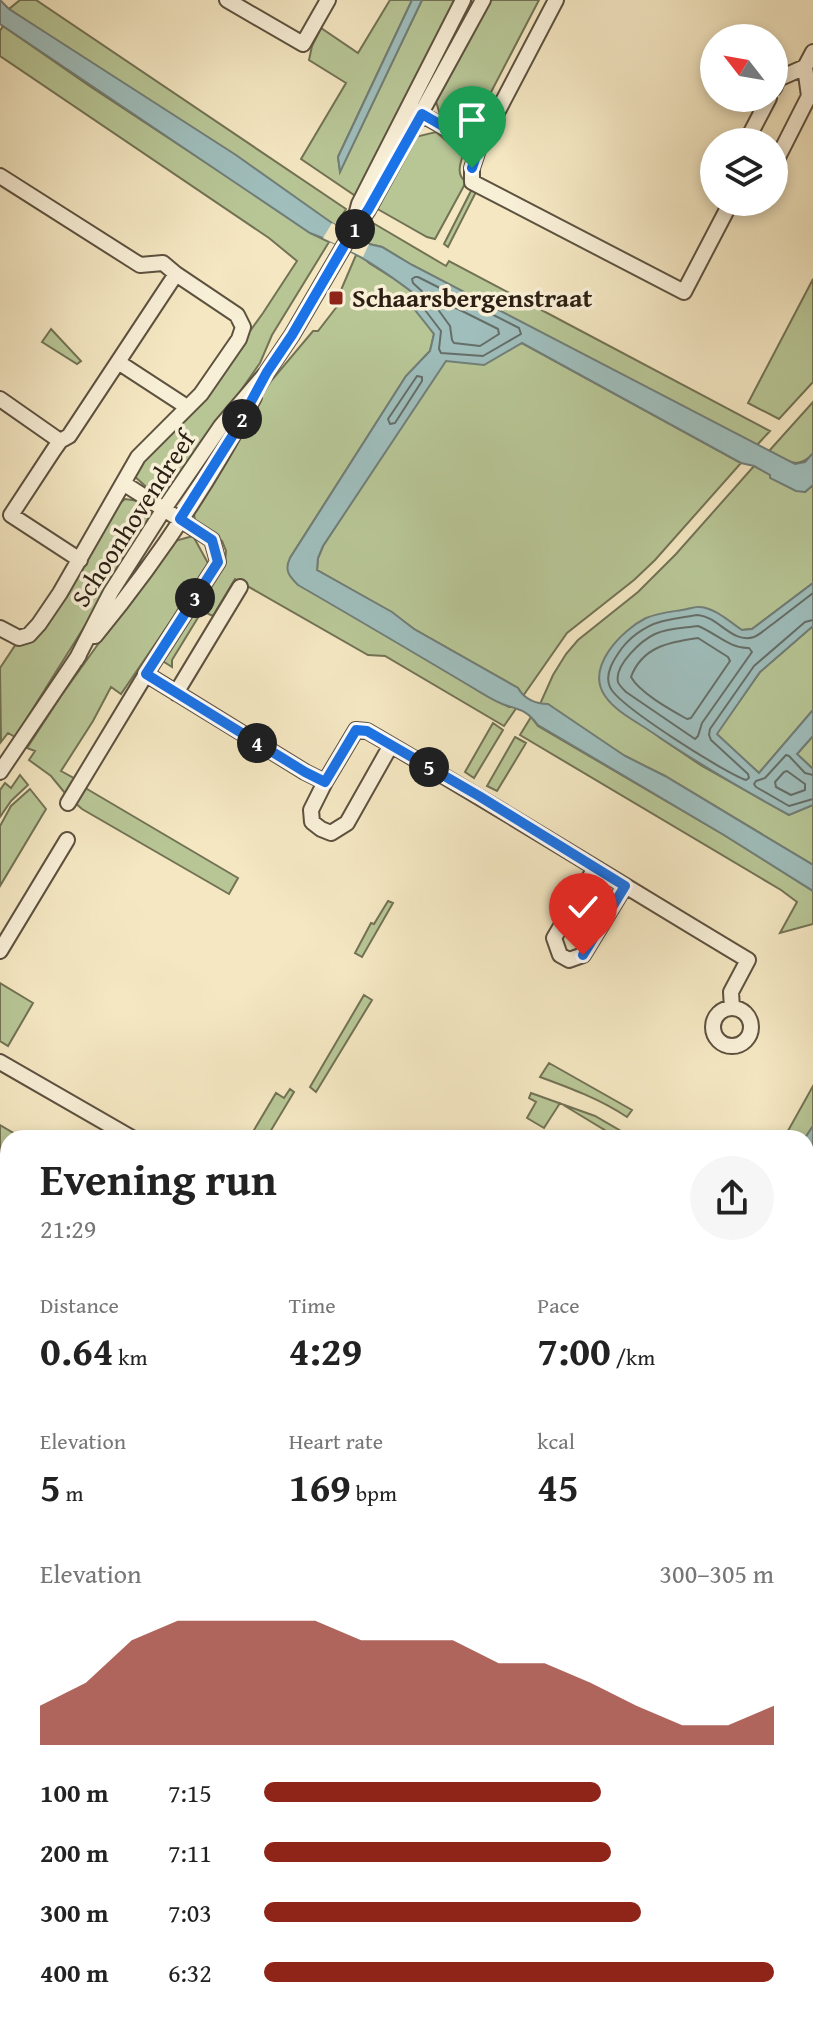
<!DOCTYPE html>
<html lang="en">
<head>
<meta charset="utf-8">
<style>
	body { margin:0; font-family:"Gentium Book Plus",serif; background:#f6f6f6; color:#222; height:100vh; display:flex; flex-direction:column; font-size:30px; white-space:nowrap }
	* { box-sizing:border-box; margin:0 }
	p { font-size:26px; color:#767676 }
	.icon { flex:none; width:44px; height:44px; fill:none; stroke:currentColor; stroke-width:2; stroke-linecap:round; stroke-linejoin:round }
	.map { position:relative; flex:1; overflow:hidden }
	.side { position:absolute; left:0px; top:1130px; width:814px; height:890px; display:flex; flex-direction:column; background:#fff; border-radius:24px 24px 0 0; box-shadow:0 4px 12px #0003 }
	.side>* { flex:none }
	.needle { width:52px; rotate:301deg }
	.tools { position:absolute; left:700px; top:24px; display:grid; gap:16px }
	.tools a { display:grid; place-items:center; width:88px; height:88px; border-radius:50%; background:#fff; box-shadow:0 4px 12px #0003; font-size:40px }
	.pin { position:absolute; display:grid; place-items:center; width:68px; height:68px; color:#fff; margin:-82px -34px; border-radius:50% 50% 50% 0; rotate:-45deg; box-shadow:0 0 8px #0007 }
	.pin .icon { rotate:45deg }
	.km { position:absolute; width:40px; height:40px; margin:-20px; border-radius:50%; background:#222; color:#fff; font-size:22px; line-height:40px; text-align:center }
	.round { display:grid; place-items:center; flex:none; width:84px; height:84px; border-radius:42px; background:#f6f6f6 }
	.overview { display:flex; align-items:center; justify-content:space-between; height:136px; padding:0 40px }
	h1 { font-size:44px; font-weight:700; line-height:60px }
	.figures { display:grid; grid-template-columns:repeat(3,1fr); gap:12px; height:136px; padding:8px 40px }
	.figures div { display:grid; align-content:center }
	.figures b { font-size:40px; font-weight:700 }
	.figures small { font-size:22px; font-weight:400 }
	.figures p { font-size:22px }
	.chart { height:224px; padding:16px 40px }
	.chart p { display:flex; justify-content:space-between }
	.chart svg { width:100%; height:144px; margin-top:8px; fill:#8f2418; opacity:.7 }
	ul { padding:0 40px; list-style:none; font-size:26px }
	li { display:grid; grid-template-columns:128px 96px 1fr; align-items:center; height:60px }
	li i { height:20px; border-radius:10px; background:#8f2418 }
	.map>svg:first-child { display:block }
</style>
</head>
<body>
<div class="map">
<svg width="813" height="2019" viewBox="0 0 813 2019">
	<rect width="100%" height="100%" fill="#f4e7c2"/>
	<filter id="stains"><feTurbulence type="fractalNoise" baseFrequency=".0025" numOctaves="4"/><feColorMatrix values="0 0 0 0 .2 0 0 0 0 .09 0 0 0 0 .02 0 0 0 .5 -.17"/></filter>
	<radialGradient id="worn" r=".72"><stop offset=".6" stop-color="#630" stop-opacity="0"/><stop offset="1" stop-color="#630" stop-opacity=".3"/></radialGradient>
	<!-- green -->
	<path fill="#b8c696" stroke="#727254" stroke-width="2" d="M 20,0 L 36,0 L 346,209 L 336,226 L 9,9 Z
		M 390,0 L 412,0 L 338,157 L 340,171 L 422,0 L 456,0 L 357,197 L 301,159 L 346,83 L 309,60 L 312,46 L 321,28 L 358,53 Z
		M 486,0 L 539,0 L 476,121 L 484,128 L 481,135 L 472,135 L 441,118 L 435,98 Z
		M 3,26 L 91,87 L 278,210 L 310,233 L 329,242 L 272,335 L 260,363 L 170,492 L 152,492 L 133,475 L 144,459 L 232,356 L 263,313 L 297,261 L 269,238 L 0,56 L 0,31 Z
		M 436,132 L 463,155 C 460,164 456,175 466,182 L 435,239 L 427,237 L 374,207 L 415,137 Z
		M 473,187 L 478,188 L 448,247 L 444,244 Z
		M 373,223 L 446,266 L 449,261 L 770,431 L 757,445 L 412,265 L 382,247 L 369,244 L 364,239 Z
		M 356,255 L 363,257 L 369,263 L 396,280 L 420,298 L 429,327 L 434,334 L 430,351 L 406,376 L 290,558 L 408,648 L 477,690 L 509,707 L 517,707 L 504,726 L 385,656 L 368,655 L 235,579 L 213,616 L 202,611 L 172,660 L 172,667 L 161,660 L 225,563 L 226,551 L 222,541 L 196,526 L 193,509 L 271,381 L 313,331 L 318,331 L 342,300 L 338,297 Z
		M 813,279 L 813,382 L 779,419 L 748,403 Z
		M 51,329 L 81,361 L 77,364 L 42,342 Z
		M 522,343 L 741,463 L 655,560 L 634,580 L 567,633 L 523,696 L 518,688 L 414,629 L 391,612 L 317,570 L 318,558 L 323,546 L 430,382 L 454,349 Z
		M 813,402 L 813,454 C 796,471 787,460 769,451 Z
		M 754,466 L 805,492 L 813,485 L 813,583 L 752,629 L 742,630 L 659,737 L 702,766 L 789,815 L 813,805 L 813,865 L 665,776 L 625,756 L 540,704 L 553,675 L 566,654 L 578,640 L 638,592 L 676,554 Z
		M 125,499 L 139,501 L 146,510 L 149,524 L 15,737 L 8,733 L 1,742 L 0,668 L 18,641 L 65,594 L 88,559 L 114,508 Z
		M 193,536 L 209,565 L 121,694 L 111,687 L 93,721 L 61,771 L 79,781 L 69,798 L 51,776 L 29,760 L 35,751 L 27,748 L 61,696 L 171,542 Z
		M 813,626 L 813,710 L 759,773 L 716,734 L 760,672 Z
		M 531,717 L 538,726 L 724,835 L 813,891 L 813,924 L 780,933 L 797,902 L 781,890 L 520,735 Z
		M 493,723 L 503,730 L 474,778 L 465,772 Z
		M 813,736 L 813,769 L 797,754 Z
		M 515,737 L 526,743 L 497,791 L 487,786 Z
		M 20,775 L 28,785 L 11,801 L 0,817 L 0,790 L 5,783 L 11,788 Z
		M 82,786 L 238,878 L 229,894 L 82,809 L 73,801 Z
		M 30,789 L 46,809 L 0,886 L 0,826 L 11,806 Z
		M 388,901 L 393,903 L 362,957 L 355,953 L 371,923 L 374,924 Z
		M 0,983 L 33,1003 L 8,1046 L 0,1041 Z
		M 364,995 L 372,1000 L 316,1092 L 310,1087 Z
		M 549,1063 L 632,1110 L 627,1117 C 600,1099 570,1088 540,1077 Z
		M 813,1086 L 813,1126 L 805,1138 L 784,1138 Z
		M 290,1089 L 294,1092 L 267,1137 L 254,1130 L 276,1093 L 284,1098 Z
		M 531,1093 L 595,1116 L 633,1138 L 618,1138 L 560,1103 L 544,1128 L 527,1118 L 536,1102 L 529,1098 Z
		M 0,1125 L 22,1138 L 8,1138 L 8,1161 L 0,1156 Z
		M 813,1171 L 813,1229 L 806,1225 L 806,1182 Z
		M 806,1237 L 813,1241 L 813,2019 L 758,2019 L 746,2012 L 806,2012 Z
		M 0,1277 L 8,1281 L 8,1388 L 0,1387 Z
		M 330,2012 L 735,2012 L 746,2019 L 330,2019 Z"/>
	<!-- water -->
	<path fill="#9fbebc" stroke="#717e78" stroke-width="2" d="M 0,0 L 9,9 L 236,155 L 332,223 L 369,244 L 382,247 L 412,265 L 795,464 L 805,462 L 813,453 L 813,485 L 805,492 L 796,491 L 770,478 L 770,475 L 754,466 L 741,463 L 522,343 L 484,365 L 446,361 L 323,546 L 318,558 L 317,570 L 392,612 L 414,629 L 518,688 C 524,699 536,704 548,704 L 625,756 L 665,776 L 813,865 L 813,891 L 724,835 L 538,725 C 528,712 522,710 508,706 C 497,703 485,695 475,689 C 416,654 357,619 298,585 C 289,576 284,570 290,558 L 406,376 L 430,351 L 434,334 L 415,310 L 420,298 C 386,272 351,248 310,233 L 0,24 Z
		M 412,0 L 422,0 L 340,172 L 338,157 Z
		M 813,583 L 813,626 L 760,672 L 717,734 L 759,773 L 813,710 L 813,736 L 797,754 L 813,769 L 813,805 L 789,815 C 742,789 697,763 653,733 C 637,722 616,712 605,696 C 585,667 622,630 646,618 C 658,613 669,612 682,610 C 687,610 694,606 700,607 C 715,608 730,622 742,630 L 752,629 Z
		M 813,1126 L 813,1171 L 806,1182 L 805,1138 Z"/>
	<!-- pier -->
	<path fill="#f4e7c2" d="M 332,223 L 369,244 L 363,257 L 323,238 Z"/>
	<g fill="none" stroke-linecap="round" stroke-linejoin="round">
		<!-- shore -->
		<path stroke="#656e68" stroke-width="2" d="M 415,277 L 418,277 L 519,328 L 521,334 L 483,356 L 441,353 L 439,349 L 441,331 L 425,310 L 427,296 L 413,283 L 412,279 Z
			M 440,300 L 498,329 L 499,334 L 480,346 L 454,343 L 452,340 L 450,326 L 437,308 L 437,303 Z
			M 417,376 L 422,377 L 422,381 L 395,423 L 390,424 L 388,419 Z
			M 813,593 C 800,603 787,613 774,623 C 768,627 761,634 754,637 C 732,644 719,617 698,615 C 694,615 674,619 668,620 C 650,623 633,634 622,648 C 614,659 604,674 610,687 C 617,705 725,773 746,780 L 749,778 L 748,774 L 711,740 L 709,735 L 710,729 L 754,666 L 805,622 L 813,620
			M 698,626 C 716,633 730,649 749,648 L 752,652 L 702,723 L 698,736 L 695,739 L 626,692 C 623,689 619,685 618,682 C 614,665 642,640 655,634 C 668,628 684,628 698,626 Z
			M 698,638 L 728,657 L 730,661 L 691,718 L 687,719 C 671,710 640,693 631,677 C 642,647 669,642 698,638 Z
			M 787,771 L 805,784 L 805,790 L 791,795 L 776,787 L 775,782 L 784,772 Z
			M 813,775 L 805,773 L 789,756 L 786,755 L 765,778 L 756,781 L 754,784 L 756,787 L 789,806 L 813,799"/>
		<defs>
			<path id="minor" d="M 227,0 L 303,44 L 328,0
				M 556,0 L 479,147 L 472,168 L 472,182 L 684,292 L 731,202
				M 774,88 L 778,79 L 805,67 L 813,52
				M 414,110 L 479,147
				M 746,142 L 769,98
				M 774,165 L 809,96 L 805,67
				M 0,176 L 140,265 L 163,263 L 176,274 L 237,315 L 243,327 L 239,339 L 201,394 L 138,457 L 60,593 L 39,624 L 29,635 L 19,638 L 0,628
				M 353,226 L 359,204 L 463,0
				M 118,362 L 187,407
				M 0,399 L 60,441
				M 123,483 L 212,540 L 218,562 L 146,674 L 305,772 L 325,782 L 356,730 L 367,731 C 495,805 621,884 748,960 L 731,992 L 732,1008
				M 80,560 L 11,515 L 53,451 L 60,441 L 69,436 L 176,274
				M 95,636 C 156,562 210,481 254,397
				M 76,660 L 111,592 L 164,509 L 221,426 L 267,372 L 292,335 L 351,234 L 368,210 L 483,0
				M 176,693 L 240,587
				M 0,772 L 79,655
				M 325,782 L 311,810 L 312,822 L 321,829 L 331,833 L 347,823 L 391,745
				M 68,803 L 146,674
				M 595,868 L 554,938 L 560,955 L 569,960 L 583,955 L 625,886
				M 0,951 L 67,840
				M713 1027a19 19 0 1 1 38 0a19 19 0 1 1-38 0Z
				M 0,1062 L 132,1138
				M 0,1705 L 8,1706"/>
		</defs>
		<!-- minor casing -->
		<use href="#minor" stroke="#5d513f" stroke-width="18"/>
		<!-- minor -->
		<use href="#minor" stroke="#f8efd7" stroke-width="14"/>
	</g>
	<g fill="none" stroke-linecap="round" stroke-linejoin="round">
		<defs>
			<path id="route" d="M 472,168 L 479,147 L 422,114 L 368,210 L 351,234 L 292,335 L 267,372 L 233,435 L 180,519 L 212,540 L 218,562 L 146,674 L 305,772 L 325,782 L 356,730 L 367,731 L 479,796 L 625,886 L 583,955"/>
		</defs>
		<!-- route casing -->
		<use href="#route" stroke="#fff" stroke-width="16"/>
		<!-- route -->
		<use href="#route" stroke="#1a73e8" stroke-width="10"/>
	</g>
	<!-- markers -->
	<rect fill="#8f2418" stroke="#f8efd7" stroke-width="3" x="328" y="290" width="16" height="16" rx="4"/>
	<g text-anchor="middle" stroke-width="7" stroke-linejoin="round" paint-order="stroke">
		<!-- poi labels -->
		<g font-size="26" font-weight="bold" fill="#2b1f13" stroke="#f8efd7" text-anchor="start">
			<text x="352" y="307">Schaarsbergenstraat</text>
		</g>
		<!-- street labels -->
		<g font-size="26" fill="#2b1f13" stroke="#f8efd7">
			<text transform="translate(133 519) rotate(-57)" y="9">Schoonhovendreef</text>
		</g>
	</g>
	<rect width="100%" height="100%" filter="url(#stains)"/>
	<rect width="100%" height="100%" fill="url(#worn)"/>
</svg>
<div class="tools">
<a><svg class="needle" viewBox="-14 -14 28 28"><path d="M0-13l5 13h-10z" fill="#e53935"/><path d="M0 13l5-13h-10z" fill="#767676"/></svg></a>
<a><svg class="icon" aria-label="layers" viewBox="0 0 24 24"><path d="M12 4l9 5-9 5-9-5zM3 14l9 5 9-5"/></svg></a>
</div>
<div class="pin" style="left:472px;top:168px;background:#1e9e55"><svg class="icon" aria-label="arrive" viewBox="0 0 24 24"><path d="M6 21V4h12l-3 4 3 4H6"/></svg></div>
<div class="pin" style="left:583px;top:955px;background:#d93025"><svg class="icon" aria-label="check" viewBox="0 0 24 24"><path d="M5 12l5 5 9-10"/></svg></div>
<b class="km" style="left:355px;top:229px">1</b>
<b class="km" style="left:242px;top:419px">2</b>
<b class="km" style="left:195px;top:598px">3</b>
<b class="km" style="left:257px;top:743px">4</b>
<b class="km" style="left:429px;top:767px">5</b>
<section class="side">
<div class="overview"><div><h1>Evening run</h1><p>21:29</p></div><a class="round"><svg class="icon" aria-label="share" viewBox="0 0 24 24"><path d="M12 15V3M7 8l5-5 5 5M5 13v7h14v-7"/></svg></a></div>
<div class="figures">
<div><p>Distance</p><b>0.64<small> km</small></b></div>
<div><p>Time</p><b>4:29</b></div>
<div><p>Pace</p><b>7:00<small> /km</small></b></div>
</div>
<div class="figures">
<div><p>Elevation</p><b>5<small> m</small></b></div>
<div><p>Heart rate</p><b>169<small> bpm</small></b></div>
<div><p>kcal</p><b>45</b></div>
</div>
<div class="chart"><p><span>Elevation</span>300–305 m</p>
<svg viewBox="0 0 160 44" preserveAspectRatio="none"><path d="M0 44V32L10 25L20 12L30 6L40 6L50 6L60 6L70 12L80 12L90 12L100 19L110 19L120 25L130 32L140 38L150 38L160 32V44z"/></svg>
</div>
<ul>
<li><b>100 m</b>7:15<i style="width:66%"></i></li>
<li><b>200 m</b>7:11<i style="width:68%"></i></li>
<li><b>300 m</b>7:03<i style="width:74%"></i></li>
<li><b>400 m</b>6:32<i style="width:100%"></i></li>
</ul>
</section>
</div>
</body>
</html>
